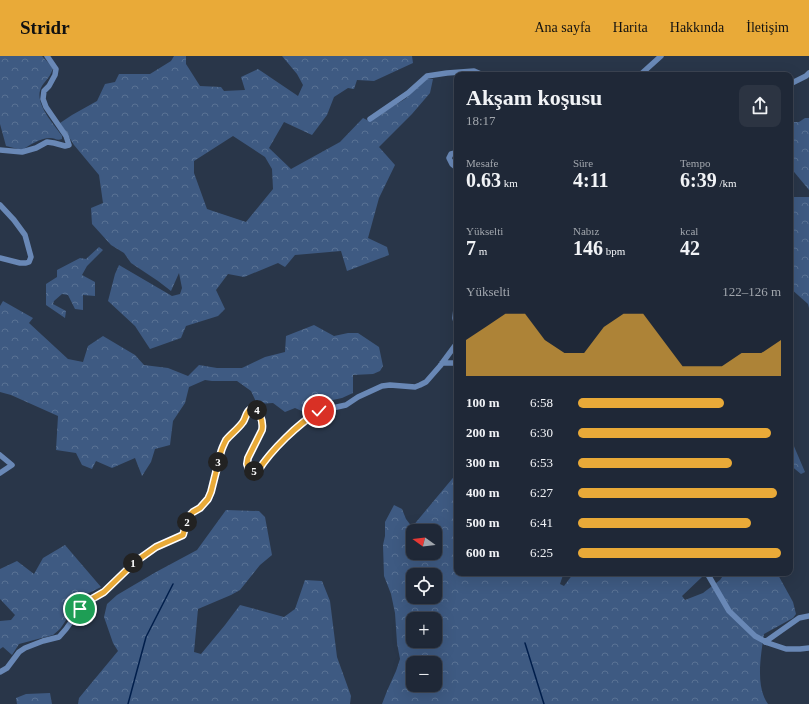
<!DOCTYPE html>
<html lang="tr">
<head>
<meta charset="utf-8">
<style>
	body { margin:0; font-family:Georgia,serif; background:#2c3442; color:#f1f3f6; height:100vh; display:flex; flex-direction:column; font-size:15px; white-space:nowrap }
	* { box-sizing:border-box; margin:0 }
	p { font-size:13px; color:#a1a6ad }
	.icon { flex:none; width:22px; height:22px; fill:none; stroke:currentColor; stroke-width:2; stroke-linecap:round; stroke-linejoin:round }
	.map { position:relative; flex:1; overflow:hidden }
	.panel { position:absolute; left:454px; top:16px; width:339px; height:504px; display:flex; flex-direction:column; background:#1f2837; border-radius:8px; box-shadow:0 4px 16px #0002,0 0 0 1px #3c4452 }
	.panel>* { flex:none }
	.needle { width:26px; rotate:285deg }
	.buttons { position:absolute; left:406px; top:468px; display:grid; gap:8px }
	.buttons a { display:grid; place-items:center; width:36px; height:36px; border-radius:8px; background:#1f2837; box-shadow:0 4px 16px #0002,0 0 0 1px #3c4452; font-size:20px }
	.pin { position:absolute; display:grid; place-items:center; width:34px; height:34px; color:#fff; margin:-17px; border:2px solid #fff; border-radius:50%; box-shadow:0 1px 4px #0007 }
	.km { position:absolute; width:20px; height:20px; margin:-10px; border-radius:50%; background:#222; color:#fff; font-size:11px; line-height:20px; text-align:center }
	.round { display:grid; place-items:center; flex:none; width:42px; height:42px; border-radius:8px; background:#2c3442 }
	.overview { display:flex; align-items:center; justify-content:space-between; height:68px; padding:0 12px }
	h1 { font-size:22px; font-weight:700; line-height:30px }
	.metrics { display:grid; grid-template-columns:repeat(3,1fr); gap:6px; height:68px; padding:4px 12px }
	.metrics div { display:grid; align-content:center }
	.metrics b { font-size:20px; font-weight:700 }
	.metrics small { font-size:11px; font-weight:400 }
	.metrics p { font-size:11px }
	.chart { height:112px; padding:8px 12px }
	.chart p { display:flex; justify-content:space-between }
	.chart svg { width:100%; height:72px; margin-top:4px; fill:#e9aa38; opacity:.7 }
	ul { padding:0 12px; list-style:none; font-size:13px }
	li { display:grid; grid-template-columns:64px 48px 1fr; align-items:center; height:30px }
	li i { height:10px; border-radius:5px; background:#e9aa38 }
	header { display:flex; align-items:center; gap:24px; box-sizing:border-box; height:56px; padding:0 20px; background:#e9aa38; color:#111 }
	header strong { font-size:19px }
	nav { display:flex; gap:22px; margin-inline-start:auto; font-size:14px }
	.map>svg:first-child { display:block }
</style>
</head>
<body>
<header>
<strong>Stridr</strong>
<nav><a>Ana sayfa</a><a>Harita</a><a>Hakkında</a><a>İletişim</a></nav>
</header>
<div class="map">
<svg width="809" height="648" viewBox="0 0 809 648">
	<defs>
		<pattern id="forest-crowns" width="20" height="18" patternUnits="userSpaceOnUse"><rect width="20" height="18" fill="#3e5a82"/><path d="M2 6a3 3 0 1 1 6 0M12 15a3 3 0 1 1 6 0" fill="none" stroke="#597294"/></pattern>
	</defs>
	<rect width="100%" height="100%" fill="#293649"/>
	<!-- forest -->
	<path fill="url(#forest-crowns)" fill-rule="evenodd" d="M 0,0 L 42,0 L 53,12 C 51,20 46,24 42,30 C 32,46 54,68 62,80 L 62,83 C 57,85 55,82 50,82 C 40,82 30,89 22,94 L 6,90 L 0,68 Z
		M 174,0 L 186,0 L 186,8 L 200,30 L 221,31 L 224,35 L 245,34 L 241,21 L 258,13 L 298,40 L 303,29 L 297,18 L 282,0 L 412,0 L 413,7 L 374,25 L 357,24 L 354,33 L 348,32 L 334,41 L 327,59 L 312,79 L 284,66 L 269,92 L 291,113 L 340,86 L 363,62 L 369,65 L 405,43 L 427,23 L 433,23 L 430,37 L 412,58 L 379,91 L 395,109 L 379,142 L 368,182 L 387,191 L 389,199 L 347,215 L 341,195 L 295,199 L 285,211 L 278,207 L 244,221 L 228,218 L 216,234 L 225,253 L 218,260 L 186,270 L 181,282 L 150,293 L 135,270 L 108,245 L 115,218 L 119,209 L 172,240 L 180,238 L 182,232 L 179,217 L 171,235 L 158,225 L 131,207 L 124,197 L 111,189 L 92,168 L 91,152 L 103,147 L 99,119 L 74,89 L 60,67 L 72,59 L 97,45 L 105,28 L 115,26 L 119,18 L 150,18 L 171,5 ZM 233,80 L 265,101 L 272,113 L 273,133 L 246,166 L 207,153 L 194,117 L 194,105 Z
		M 805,62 L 809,62 L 809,134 L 790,111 L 790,66 L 799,66 Z
		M 790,141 L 809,141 L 809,252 L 808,248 L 790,232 Z
		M 99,191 L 103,194 L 87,210 L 82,219 L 95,226 L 95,240 L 83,239 L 83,254 L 75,253 L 68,239 L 62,238 L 54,245 L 53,248 L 66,255 L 65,262 L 46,249 L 46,228 L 57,221 L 57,214 L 80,202 L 86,203 Z
		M 3,245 L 33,262 L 29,267 L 68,303 L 83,306 L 88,290 L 103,280 L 135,299 L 144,309 L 168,312 L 188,320 L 199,309 L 217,312 L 242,312 L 265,301 L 285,296 L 286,280 L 314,269 L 334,280 L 348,277 L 358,277 L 379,291 L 383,310 L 380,315 L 373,318 L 353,319 L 353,337 L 342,342 L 319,347 L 304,356 L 295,352 L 285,356 L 273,347 L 257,348 L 251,335 L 237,325 L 212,325 L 205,324 L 189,331 L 185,347 L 173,365 L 170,389 L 155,393 L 151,406 L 142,420 L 135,402 L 112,412 L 96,405 L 92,413 L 82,409 L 76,397 L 56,394 L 58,360 L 11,339 L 0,336 L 0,250 Z
		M 790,381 L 805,416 L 801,418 L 790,409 Z
		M 457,417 L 457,517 L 562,517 L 563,519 L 560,528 L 564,530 L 573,518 L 576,517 L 709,517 L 702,521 L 682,540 L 685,544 L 703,537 L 720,524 L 725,517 L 777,517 L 793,546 L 796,558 L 793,562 L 764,578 C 761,599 755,630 768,648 L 382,648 L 387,635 L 396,615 L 400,603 L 397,587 L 395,557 L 391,538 L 384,520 L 383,489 L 385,480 L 385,466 L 394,449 L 402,453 L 406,463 L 412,471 ZM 413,475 L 435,475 L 435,497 L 413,497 ZM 413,519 L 435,519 L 435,541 L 413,541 ZM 413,563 L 435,563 L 435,585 L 413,585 ZM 413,607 L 435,607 L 435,629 L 413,629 Z
		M 226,454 L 259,455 L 265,461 L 272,499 L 260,509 L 240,534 L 231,539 L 198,553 L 194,596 L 201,598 L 225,569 L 240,549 L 284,561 L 295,553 L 305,524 L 322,525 L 330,545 L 337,601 L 351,640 L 350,648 L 78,648 L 79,642 L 118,595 L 113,587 L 104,561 L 107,548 L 117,539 L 156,516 L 197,494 Z
		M 65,489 L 101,531 L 87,538 L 77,548 L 60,573 L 53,579 L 19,588 L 12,599 L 3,591 L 0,593 L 0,565 L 11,564 L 15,559 L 0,543 L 0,513 L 17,505 L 34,518 L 43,502 Z
		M 50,637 L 52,648 L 17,648 L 16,642 L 26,638 Z"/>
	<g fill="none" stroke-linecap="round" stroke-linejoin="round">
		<!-- stream -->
		<path stroke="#001e4b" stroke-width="1.5" d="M 525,587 L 544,648
			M 128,648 L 146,581 L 173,528"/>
		<!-- minor -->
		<path stroke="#6988b6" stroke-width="5.5" d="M 640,19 L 661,0
			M 790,28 L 806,20 L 809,17
			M 370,63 L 408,37 L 427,20 L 447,17 L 474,15 L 483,19
			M 0,94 L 22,96 L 36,92 L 47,86 L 54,87 L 65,90 L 69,89 L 66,80 L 46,51 L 43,43 L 44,35 L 49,30 L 55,19 L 56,13 L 47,0
			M 457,98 L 455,97 L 451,98 L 449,102 L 452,108 L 457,112
			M 0,149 L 14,164 L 25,179 L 31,201 L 29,206 L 26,207 L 20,207 L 0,202
			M 457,243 L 455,262 L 457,270
			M 442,307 L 457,307
			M 0,399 L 12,409 L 0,417
			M 707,517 L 729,555 L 755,580 L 768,587 L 786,593 L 800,593 L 809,592
			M 765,586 L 799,562 L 809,560
			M 0,616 L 7,612 L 19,596 L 25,592 L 43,585 L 59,581 L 66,573 L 80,553 L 90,544 L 104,536 L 135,506 L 156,491 L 183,479 L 188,461 L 193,456 L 200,452 L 208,443 L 211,436 L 221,396 C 222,392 224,388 226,384 C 231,378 239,373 243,366 C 246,362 246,355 251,353 C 256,351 258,355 260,359 C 262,364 263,369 262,374 L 248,402 L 247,407 L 249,414 L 252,416 L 258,415 L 265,403 L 307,362 L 319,355 L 346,349 L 358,341 L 382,330 L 390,329 L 415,331 L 420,329 L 426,326 L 440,310 L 457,287"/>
	</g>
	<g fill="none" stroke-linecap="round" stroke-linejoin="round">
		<defs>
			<path id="route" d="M 80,553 L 90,544 L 104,536 L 135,506 L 156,491 L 183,479 L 188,461 L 193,456 L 200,452 L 208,443 L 211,436 L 221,396 C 222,392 224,388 226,384 C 231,378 238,373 243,366 C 246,362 246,355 251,353 C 256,351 258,355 260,359 C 262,364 263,369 262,374 L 248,402 L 247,408 L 249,414 L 252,416 L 258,415 C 271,394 298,368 319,355"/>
		</defs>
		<!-- route casing -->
		<use href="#route" stroke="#fff" stroke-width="8"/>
		<!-- route -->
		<use href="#route" stroke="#e9aa38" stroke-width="5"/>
	</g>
</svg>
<div class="buttons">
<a><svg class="needle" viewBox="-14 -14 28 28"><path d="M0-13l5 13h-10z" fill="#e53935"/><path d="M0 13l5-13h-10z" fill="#a1a6ad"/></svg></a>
<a><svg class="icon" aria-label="locate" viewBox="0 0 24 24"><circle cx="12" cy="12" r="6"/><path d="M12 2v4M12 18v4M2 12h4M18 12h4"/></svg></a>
<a>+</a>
<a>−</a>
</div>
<div class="pin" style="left:80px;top:553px;background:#1e9e55"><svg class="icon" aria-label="arrive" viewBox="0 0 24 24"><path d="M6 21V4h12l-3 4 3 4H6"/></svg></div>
<div class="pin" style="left:319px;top:355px;background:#d93025"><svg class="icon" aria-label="check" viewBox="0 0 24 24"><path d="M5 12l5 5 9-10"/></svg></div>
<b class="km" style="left:133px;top:507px">1</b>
<b class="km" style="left:187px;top:466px">2</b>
<b class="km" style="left:218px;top:406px">3</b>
<b class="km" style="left:257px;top:354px">4</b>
<b class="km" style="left:254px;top:415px">5</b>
<section class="panel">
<div class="overview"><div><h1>Akşam koşusu</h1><p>18:17</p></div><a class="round"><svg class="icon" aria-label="share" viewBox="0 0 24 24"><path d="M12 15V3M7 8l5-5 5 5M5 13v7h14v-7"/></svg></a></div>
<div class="metrics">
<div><p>Mesafe</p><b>0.63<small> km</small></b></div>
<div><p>Süre</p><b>4:11</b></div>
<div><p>Tempo</p><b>6:39<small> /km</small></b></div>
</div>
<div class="metrics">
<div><p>Yükselti</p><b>7<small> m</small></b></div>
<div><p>Nabız</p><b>146<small> bpm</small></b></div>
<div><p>kcal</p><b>42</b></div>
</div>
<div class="chart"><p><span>Yükselti</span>122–126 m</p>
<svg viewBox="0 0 160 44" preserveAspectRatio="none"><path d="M0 44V22L10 14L20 6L30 6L40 22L50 30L60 30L70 14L80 6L90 6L100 22L110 38L120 38L130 38L140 30L150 30L160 22V44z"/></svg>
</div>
<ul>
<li><b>100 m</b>6:58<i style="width:72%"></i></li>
<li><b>200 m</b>6:30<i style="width:95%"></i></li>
<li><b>300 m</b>6:53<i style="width:76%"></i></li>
<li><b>400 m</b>6:27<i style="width:98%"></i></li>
<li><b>500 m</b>6:41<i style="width:85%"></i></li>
<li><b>600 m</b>6:25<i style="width:100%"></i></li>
</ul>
</section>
</div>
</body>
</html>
